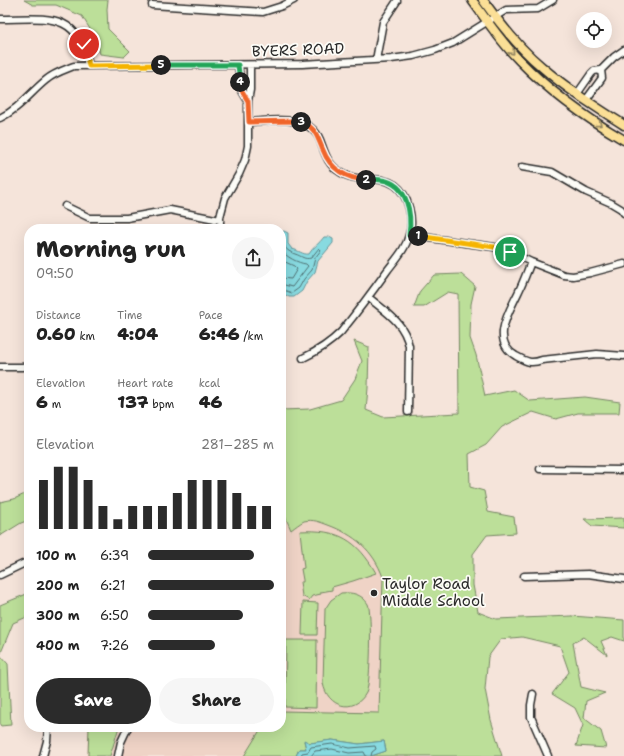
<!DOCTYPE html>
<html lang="en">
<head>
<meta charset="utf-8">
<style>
	body { margin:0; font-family:"Shantell Sans",sans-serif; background:#f6f6f6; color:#222; height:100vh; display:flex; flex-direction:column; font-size:15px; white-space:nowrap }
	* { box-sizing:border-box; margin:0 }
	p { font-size:13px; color:#767676 }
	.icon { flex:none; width:22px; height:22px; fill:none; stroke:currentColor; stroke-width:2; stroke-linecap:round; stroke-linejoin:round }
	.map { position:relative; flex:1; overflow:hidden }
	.sheet { position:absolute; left:24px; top:224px; width:262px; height:508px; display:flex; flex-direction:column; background:#fff; border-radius:16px; box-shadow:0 4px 16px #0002 }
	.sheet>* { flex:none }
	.buttons { position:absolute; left:576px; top:12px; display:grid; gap:8px }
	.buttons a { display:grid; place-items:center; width:36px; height:36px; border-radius:50%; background:#fff; box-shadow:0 4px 16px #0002; font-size:20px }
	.pin { position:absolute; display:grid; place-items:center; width:34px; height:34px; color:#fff; margin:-17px; border:2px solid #fff; border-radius:50%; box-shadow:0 1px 4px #0007 }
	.km { position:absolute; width:20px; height:20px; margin:-10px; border-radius:50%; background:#222; color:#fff; font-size:11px; line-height:20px; text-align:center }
	.round { display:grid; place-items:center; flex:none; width:42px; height:42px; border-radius:21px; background:#f6f6f6 }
	.head { display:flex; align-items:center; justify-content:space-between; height:68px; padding:0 12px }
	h1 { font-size:22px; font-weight:800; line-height:30px }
	.stats { display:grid; grid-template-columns:repeat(3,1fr); gap:6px; height:68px; padding:4px 12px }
	.stats div { display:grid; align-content:center }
	.stats b { font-size:17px; font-weight:800 }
	.stats small { font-size:11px; font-weight:400 }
	.stats p { font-size:11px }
	.chart { height:112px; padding:8px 12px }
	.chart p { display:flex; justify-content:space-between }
	.chart svg { width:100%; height:72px; margin-top:4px; stroke:#2b2b2b; stroke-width:6 }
	.button { display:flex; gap:8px; margin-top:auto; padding:8px 12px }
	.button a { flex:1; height:46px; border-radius:24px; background:#2b2b2b; color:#fff; font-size:16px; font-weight:800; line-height:46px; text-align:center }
	.button a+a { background:#f6f6f6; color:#222 }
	ul { padding:0 12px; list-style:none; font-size:13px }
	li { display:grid; grid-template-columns:64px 48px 1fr; align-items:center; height:30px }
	li i { height:10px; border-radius:5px; background:#2b2b2b }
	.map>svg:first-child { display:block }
</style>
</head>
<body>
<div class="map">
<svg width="624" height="756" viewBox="0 0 624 756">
	<rect width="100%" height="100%" fill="#f5e4da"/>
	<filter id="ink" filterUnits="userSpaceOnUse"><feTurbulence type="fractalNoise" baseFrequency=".025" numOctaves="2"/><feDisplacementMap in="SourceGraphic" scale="8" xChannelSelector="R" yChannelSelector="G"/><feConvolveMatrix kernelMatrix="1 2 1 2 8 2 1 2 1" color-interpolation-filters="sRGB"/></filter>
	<g filter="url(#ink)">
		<!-- built -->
		<path fill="#efd3c6" d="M 281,460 L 466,460 L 468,756 L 87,756 L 88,727 L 281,727 Z"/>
		<!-- green -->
		<path fill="#bcdf99" stroke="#748562" d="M 24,0 L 108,0 L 107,9 L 108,29 L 130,51 L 124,57 L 100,54 L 96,39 L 82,16 L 56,5 L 33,5 Z
			M 461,274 L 475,286 L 471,304 L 470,338 L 476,355 L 485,396 L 514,390 L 530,401 L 585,397 L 620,402 L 619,413 L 578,413 L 556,419 L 533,412 L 502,427 L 486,445 L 469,454 L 470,487 L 484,491 L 488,512 L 514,517 L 516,533 L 487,535 L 473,554 L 473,585 L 478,612 L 496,619 L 572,616 L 624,620 L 624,641 L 612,637 L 601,641 L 607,655 L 584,637 L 573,643 L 581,687 L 605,693 L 586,701 L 584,718 L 601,731 L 606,748 L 576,746 L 583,725 L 575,708 L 552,694 L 569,672 L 560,646 L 522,637 L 501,639 L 488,657 L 485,689 L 491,720 L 502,756 L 371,756 L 386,751 L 384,741 L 359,744 L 332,740 L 310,743 L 304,741 L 306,749 L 299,749 L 296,756 L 244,756 L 262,727 L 281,727 L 281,711 L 379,713 L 383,577 C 373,550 355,535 328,525 C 320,522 313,519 304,521 C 300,523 295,527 291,530 L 281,507 L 281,410 L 310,409 L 341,400 L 355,379 L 362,361 L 354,341 L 369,347 L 368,388 L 366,410 L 383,417 L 459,413 L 458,294 L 448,292 L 424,307 L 414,307 L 420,291 L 434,275 Z
			M 29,492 L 29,520 L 21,523 L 0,536 L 0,502 L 14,499 Z
			M 624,518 L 624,528 L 592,526 L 584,519 Z
			M 300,531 C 339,529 357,540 376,573 L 353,581 L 332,587 L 332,590 L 321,592 L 321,594 L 312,596 L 309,600 L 302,596 L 300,582 L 303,582 L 303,580 L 301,569 L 304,568 Z
			M 29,593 L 29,616 L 13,623 L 0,655 L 8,664 L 11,725 L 0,726 L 0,605 Z
			M 341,593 C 352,592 362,594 368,604 C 372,613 371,684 366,693 C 354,715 327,707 323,683 L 325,609 L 331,600 Z
			M 303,602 L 318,603 L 317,635 L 302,635 Z
			M 286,640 L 317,640 L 316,708 L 285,707 Z
			M 89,727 L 119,727 L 110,756 L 88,756 Z"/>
		<!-- water -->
		<path fill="#88dae0" stroke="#639498" d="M 284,231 L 288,233 L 288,244 L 292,249 C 298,250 303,255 309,254 C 313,247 319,244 324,237 L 329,237 L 333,239 L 333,243 L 318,261 L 315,272 L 307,281 L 302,291 L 294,297 L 289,297 L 281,292 L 281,232 Z
			M 304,740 L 310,743 L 332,740 L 359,744 L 384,741 L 386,751 L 371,756 L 296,756 L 299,749 L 306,749 Z"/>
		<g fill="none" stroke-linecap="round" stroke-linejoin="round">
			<!-- shore -->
			<path stroke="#507173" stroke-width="1" d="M 281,236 L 284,237 C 284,248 285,250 295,254 C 302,256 304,260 311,258 L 319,248 L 321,250 L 315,258 L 312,270 L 304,279 L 299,288 L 292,293 L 281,289
				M 281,250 C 286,257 298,263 306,264 L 308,266 L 292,287 L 281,284
				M 281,260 L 294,266 L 297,269 L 291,279 L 281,278
				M 301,756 L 302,753 L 308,752 L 311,747 L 332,744 L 350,748 L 375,746 L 376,749 L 372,752 L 371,756
				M 311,756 L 315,751 L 332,749 L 349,753 L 364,752 L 366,756"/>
			<defs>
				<path id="minor" d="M 152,5 L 263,12 L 282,6 L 294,0
					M 0,19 C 46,19 78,10 89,66
					M 376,60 L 383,22 L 397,1
					M 238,65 L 242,91 L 248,101
					M 577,94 L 591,74 L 594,71 L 601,70 L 614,57 L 624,50
					M 586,100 L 602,78 L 601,70
					M 0,118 C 19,109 30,93 46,80 C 54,73 64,70 74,66 L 302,64 L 391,59 L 413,56 L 435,50 L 453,43 L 506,10 L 538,9 L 553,0
					M 249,122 C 271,121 309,113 320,140 C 325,153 327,164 340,172 C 358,184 379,174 395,185 C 409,195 414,220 409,235 C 406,249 395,260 387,271 C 372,292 357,312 341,332 C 330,343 318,351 303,358
					M 522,167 L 552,172 L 586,192 L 611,203 L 621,209 L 624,213
					M 65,206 L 90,218 L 127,218 L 170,210 L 220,220
					M 220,229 L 220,217 L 225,198 L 239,174 L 245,160 L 248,146 L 248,101 L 250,90 L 250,65
					M 409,235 L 494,247 L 510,252 L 531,262 L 564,275 L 573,276 L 590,273 L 624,264
					M 531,262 C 527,272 523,283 518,293 C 509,312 490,341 516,356 C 527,362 531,364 542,360 L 597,354 L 624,356
					M 368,297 C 386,312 404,322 409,346 L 408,412
					M 0,367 L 22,367 L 29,366
					M 540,469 L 624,470
					M 0,575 L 29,561
					M 524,576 L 588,574 L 624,579
					M 533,694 L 531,705 L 531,717 L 548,756
					M 43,756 L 47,741 L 48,727
					M 118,756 L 121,742 L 128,727"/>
				<path id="major" d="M 472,0 C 487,21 501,42 519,60 C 548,90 588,119 624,140
					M 483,0 C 500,24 519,48 542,67 C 567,89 596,107 624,125"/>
			</defs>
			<!-- minor casing -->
			<use href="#minor" stroke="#2b2b2b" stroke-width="9"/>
			<!-- major casing -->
			<use href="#major" stroke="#2b2b2b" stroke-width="11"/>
			<!-- minor -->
			<use href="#minor" stroke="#fdfcf7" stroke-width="6"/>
			<!-- major -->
			<use href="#major" stroke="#fbdf96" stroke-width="8"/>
		</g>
		<!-- one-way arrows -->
		<defs><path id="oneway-chevron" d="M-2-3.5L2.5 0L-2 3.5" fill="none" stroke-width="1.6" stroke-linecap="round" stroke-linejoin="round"/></defs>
		<g stroke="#938560">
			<use href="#oneway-chevron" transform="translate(512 52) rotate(48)"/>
			<use href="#oneway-chevron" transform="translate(599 124) rotate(36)"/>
		</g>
	</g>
	<g fill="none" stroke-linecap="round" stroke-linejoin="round" filter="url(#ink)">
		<defs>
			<path id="split-1" d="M 418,236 L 494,247 L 510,252"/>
			<path id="split-2" d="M 366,180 C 371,180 377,179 382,180 C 408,184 412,214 409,235 L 418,236"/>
			<path id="split-3" d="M 301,122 C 316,127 317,137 323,150 C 330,169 347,179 366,180"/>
			<path id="split-4" d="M 240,82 L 242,91 L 248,101 L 249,122 L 292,121 L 301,122"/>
			<path id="split-5" d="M 161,65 L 238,65 L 240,82"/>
			<path id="split-6" d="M 84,44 L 89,66 L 161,65"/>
		</defs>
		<!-- split-1 casing -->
		<use href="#split-1" stroke="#fff" stroke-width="8"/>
		<!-- split-2 casing -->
		<use href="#split-2" stroke="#fff" stroke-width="8"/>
		<!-- split-3 casing -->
		<use href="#split-3" stroke="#fff" stroke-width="8"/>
		<!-- split-4 casing -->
		<use href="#split-4" stroke="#fff" stroke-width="8"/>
		<!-- split-5 casing -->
		<use href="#split-5" stroke="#fff" stroke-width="8"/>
		<!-- split-6 casing -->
		<use href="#split-6" stroke="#fff" stroke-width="8"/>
		<!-- split-1 -->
		<use href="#split-1" stroke="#f5b400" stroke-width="5"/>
		<!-- split-2 -->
		<use href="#split-2" stroke="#22a559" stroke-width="5"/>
		<!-- split-3 -->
		<use href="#split-3" stroke="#f0652b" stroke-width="5"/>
		<!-- split-4 -->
		<use href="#split-4" stroke="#f0652b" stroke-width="5"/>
		<!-- split-5 -->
		<use href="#split-5" stroke="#22a559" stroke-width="5"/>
		<!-- split-6 -->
		<use href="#split-6" stroke="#f5b400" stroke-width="5"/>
	</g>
	<!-- markers -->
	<circle fill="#2b2b2b" stroke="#fdfcf7" stroke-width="1.5" cx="374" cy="593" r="4"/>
	<g text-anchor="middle" stroke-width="3.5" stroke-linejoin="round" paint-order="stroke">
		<!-- street labels -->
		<g font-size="15" fill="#2b2b2b" stroke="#fdfcf7">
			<text transform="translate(298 50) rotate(-2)" y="5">BYERS ROAD</text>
		</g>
		<!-- poi labels -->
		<g font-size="15" fill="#2b2b2b" stroke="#fdfcf7" text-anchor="start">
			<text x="382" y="589">Taylor Road<tspan x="382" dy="17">Middle School</tspan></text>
		</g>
	</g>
</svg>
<div class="buttons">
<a><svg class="icon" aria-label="locate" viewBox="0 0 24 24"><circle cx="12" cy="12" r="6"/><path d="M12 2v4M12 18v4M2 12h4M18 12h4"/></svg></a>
</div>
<div class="pin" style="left:510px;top:252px;background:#1e9e55"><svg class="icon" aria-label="arrive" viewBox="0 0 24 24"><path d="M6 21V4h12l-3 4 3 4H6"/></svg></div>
<div class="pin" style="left:84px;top:44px;background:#d93025"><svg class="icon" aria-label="check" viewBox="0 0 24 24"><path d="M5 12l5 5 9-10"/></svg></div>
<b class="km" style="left:418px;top:236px">1</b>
<b class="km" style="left:366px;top:180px">2</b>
<b class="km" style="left:301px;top:122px">3</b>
<b class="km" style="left:240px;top:82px">4</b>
<b class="km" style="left:161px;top:65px">5</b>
<section class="sheet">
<div class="head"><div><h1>Morning run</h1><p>09:50</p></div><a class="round"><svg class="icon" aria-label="share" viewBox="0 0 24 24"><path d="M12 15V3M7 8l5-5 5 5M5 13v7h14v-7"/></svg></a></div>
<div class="stats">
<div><p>Distance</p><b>0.60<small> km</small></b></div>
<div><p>Time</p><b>4:04</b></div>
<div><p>Pace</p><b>6:46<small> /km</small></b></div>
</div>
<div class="stats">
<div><p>Elevation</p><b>6<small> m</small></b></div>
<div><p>Heart rate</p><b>137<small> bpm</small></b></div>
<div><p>kcal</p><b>46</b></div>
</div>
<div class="chart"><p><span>Elevation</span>281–285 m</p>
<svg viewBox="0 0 160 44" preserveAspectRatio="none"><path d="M5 44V14M15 44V6M25 44V6M35 44V14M45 44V30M55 44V38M65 44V30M75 44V30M85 44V30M95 44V22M105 44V14M115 44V14M125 44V14M135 44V22M145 44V30M155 44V30"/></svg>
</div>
<ul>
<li><b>100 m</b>6:39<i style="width:84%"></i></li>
<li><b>200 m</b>6:21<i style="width:100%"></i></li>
<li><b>300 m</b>6:50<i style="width:75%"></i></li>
<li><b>400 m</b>7:26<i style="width:53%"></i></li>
</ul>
<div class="button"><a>Save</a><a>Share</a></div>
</section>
</div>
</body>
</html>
